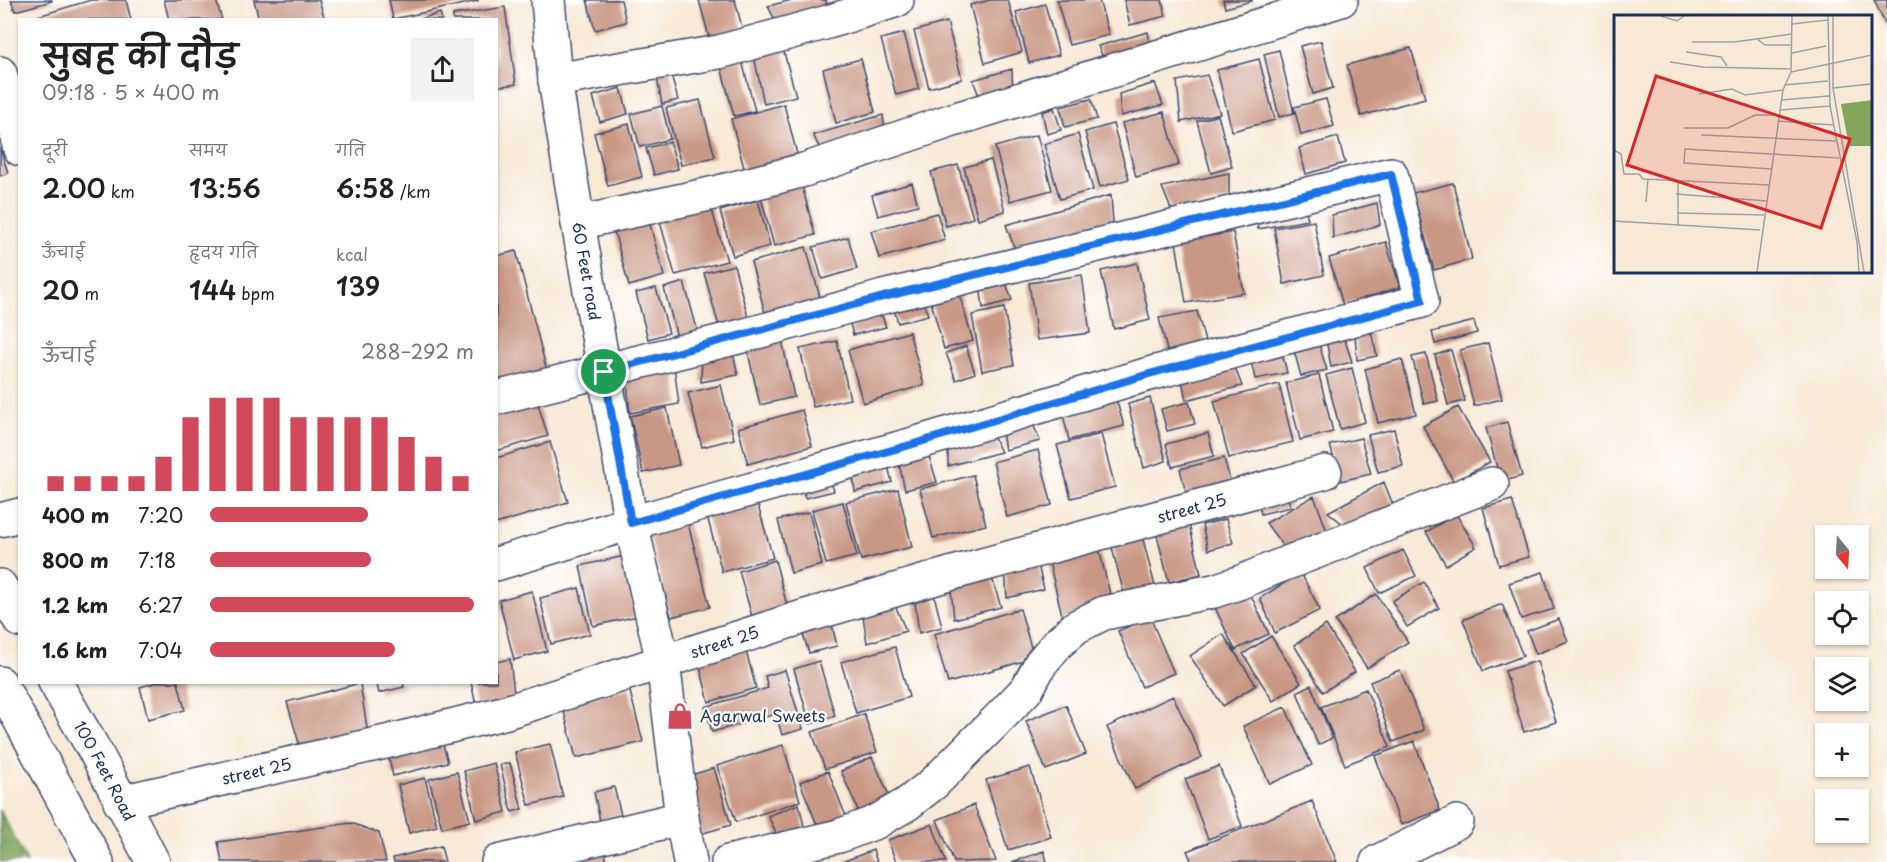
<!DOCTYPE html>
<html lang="hi">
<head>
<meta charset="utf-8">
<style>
	body { margin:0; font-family:"Playpen Sans","Playpen Sans Deva",sans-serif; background:#f2f2f2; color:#202124; height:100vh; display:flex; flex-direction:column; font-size:22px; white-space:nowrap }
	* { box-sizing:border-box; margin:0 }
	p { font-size:20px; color:#757577 }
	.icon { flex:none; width:33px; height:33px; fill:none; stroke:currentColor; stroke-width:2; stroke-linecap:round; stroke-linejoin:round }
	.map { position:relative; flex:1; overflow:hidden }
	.side { position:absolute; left:18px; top:18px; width:480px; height:666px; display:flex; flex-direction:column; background:#fff; border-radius:0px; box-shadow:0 2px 4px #0004 }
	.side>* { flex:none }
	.needle { width:39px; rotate:162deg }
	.fabs { position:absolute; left:1815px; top:525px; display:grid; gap:12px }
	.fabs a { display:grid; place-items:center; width:54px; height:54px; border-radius:0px; background:#fff; box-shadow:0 2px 4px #0004; font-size:30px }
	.pin { position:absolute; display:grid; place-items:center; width:51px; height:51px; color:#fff; margin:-26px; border:3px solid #fff; border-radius:50%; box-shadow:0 2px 6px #0007 }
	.round { display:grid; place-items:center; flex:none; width:63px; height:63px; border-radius:0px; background:#f2f2f2 }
	.headline { display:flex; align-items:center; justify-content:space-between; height:102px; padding:0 24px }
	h1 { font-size:33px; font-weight:600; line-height:45px }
	.metrics { display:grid; grid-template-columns:repeat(3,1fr); gap:9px; height:102px; padding:6px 24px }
	.metrics div { display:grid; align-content:center }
	.metrics b { font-size:26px; font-weight:600 }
	.metrics small { font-size:16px; font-weight:400 }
	.metrics p { font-size:16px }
	.chart { height:168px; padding:12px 24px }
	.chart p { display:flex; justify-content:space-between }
	.chart svg { width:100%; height:108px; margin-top:6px; stroke:#d1495b; stroke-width:6 }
	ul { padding:0 24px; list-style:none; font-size:20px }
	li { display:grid; grid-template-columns:96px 72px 1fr; align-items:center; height:45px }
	li i { height:15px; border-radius:8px; background:#d1495b }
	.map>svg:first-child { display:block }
</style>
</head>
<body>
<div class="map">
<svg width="1887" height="862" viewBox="0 0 1887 862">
	<defs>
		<pattern id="forest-crowns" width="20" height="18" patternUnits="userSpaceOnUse" patternTransform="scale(1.5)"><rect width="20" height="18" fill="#83a65c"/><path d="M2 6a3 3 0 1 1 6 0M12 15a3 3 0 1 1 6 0" fill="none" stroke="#6a884f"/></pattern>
	</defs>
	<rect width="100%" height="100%" fill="#fff"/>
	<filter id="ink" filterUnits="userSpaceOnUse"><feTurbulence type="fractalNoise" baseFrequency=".0167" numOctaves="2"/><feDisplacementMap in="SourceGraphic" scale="12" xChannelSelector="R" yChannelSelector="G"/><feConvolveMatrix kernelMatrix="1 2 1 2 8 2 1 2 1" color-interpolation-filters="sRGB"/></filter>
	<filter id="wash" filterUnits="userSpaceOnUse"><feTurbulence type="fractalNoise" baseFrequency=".008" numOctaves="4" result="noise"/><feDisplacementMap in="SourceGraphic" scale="24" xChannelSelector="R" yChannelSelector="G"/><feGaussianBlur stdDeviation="1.35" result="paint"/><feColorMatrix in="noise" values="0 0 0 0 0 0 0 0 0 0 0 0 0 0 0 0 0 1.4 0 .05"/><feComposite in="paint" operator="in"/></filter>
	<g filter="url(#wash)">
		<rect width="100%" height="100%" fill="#f8e9d6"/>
		<!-- forest -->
		<path fill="url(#forest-crowns)" stroke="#4f6a5d" stroke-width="1.5" d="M 0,810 L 27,862 L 0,862 Z"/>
		<g id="blocks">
			<!-- building -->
			<path fill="#c99885" d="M 11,0 L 52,0 L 52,1 L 15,11 Z
				M 91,0 L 126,0 L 131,20 L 25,20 Z
				M 164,0 L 216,0 L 222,20 L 169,20 Z
				M 254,0 L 319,0 L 325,20 L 259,20 Z
				M 389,0 L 478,0 L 478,1 L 393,19 Z
				M 587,0 L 621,0 L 626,22 L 595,30 Z
				M 699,0 L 735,0 L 745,39 L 712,48 Z
				M 792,0 L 826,0 L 827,14 L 779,29 L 768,6 Z
				M 990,0 L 1008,0 L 1022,52 L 985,63 L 970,5 Z
				M 1057,0 L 1099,0 L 1109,35 L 1069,45 Z
				M 1124,0 L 1162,0 L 1166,16 L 1130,25 Z
				M 1223,0 L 1252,0 L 1252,1 L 1225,8 Z
				M 1874,0 L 1887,0 L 1887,28 Z
				M 1045,4 L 1059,55 L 1029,63 L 1016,12 Z
				M 505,7 L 516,84 L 496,87 L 496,20 L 453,20 L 453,15 Z
				M 440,13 L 442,20 L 421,20 L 421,19 Z
				M 947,22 L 962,79 L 929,88 L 914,31 Z
				M 1148,32 L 1151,53 L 1107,66 L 1098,46 Z
				M 904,33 L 919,89 L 896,95 L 881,39 Z
				M 1321,41 L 1333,88 L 1313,94 L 1300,46 Z
				M 1411,48 L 1425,98 L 1361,116 L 1347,65 Z
				M 783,49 L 796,96 L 764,104 L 754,56 Z
				M 1279,50 L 1294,113 L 1279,117 L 1264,54 Z
				M 741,57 L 755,111 L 734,116 L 720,63 Z
				M 861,59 L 875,112 L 836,123 L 823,69 Z
				M 1259,59 L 1275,120 L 1232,131 L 1217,70 Z
				M 669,68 L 678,100 L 662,104 L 656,73 Z
				M 1012,69 L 1013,100 L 984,109 L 973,80 Z
				M 1207,75 L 1220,113 L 1181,122 L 1177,81 Z
				M 1155,83 L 1163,105 L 1121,116 L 1119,94 Z
				M 621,88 L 628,114 L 600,122 L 593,96 Z
				M 1091,99 L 1097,119 L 1065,127 L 1060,107 Z
				M 1326,99 L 1334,126 L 1301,135 L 1294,107 Z
				M 700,100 L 715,157 L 681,165 L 666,108 Z
				M 784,104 L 798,158 L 745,172 L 731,119 Z
				M 662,106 L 670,139 L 640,147 L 631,114 Z
				M 1054,108 L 1061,130 L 1047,134 L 1042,112 Z
				M 1164,112 L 1179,165 L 1136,177 L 1122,123 Z
				M 883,115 L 886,141 L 826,160 L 813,135 Z
				M 1218,115 L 1232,167 L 1211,173 L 1197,121 Z
				M 629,124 L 642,177 L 608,186 L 594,133 Z
				M 1113,124 L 1129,179 L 1100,187 L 1085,132 Z
				M 1078,134 L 1093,190 L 1060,199 L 1044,144 Z
				M 1037,135 L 1052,190 L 1010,201 L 995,147 Z
				M 1338,137 L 1345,163 L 1306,174 L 1299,148 Z
				M 670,142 L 678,169 L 654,175 L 646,148 Z
				M 0,148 L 8,173 L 0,176 Z
				M 991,160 L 1005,211 L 978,219 L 964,167 Z
				M 958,165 L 973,218 L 946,226 L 931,172 Z
				M 1229,173 L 1229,200 L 1172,212 L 1162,187 Z
				M 800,178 L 815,235 L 774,246 L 759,190 Z
				M 912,183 L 918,205 L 878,216 L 872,195 Z
				M 1453,183 L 1472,259 L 1434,270 L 1413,193 Z
				M 1111,195 L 1113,223 L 1017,255 L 1006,225 Z
				M 758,200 L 770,246 L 733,256 L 720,211 Z
				M 1304,200 L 1308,220 L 1258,229 L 1257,210 Z
				M 1377,203 L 1380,225 L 1333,238 L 1332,215 Z
				M 710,204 L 727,261 L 675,275 L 659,218 Z
				M 937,213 L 945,240 L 879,258 L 871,231 Z
				M 649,221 L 664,276 L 629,286 L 614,231 Z
				M 1314,221 L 1324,275 L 1284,284 L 1274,228 Z
				M 1233,232 L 1244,293 L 1186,303 L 1176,242 Z
				M 848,237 L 857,269 L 822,279 L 813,247 Z
				M 1386,242 L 1400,287 L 1343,305 L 1329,258 Z
				M 806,247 L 821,301 L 766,316 L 751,262 Z
				M 516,251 L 548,375 L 496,388 L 496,256 Z
				M 1137,263 L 1150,320 L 1114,329 L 1101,271 Z
				M 734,265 L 749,321 L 720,330 L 704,273 Z
				M 1002,272 L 1012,300 L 983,308 L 979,277 Z
				M 1082,275 L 1090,333 L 1037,340 L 1029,283 Z
				M 684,282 L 698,332 L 677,337 L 664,288 Z
				M 956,283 L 973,341 L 944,349 L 928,291 Z
				M 656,288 L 669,333 L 648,339 L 636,293 Z
				M 921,294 L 928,315 L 898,323 L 892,302 Z
				M 878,305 L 886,327 L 853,335 L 848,316 Z
				M 1004,308 L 1014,365 L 982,371 L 972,315 Z
				M 1197,311 L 1208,353 L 1170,363 L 1159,318 Z
				M 1474,321 L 1477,333 L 1435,344 L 1432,332 Z
				M 909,332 L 924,385 L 863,403 L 848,350 Z
				M 1371,332 L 1377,356 L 1357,360 L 1355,335 Z
				M 1343,334 L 1352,362 L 1331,367 L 1326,339 Z
				M 1317,338 L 1327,370 L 1301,376 L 1292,343 Z
				M 782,340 L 794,397 L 760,405 L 747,348 Z
				M 837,341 L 850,399 L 813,407 L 800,349 Z
				M 1488,343 L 1502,399 L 1474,406 L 1460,350 Z
				M 1280,345 L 1287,373 L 1255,379 L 1249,351 Z
				M 966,346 L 975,373 L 956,380 L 946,353 Z
				M 732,349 L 738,375 L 701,382 L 702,357 Z
				M 1451,350 L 1465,401 L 1448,405 L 1435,355 Z
				M 1426,354 L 1438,401 L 1424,404 L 1412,357 Z
				M 1231,357 L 1242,386 L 1186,400 L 1180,370 Z
				M 1402,359 L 1416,414 L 1378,423 L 1365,369 Z
				M 674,366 L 679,404 L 630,413 L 626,373 Z
				M 1352,368 L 1365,422 L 1340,429 L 1326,375 Z
				M 1319,375 L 1333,432 L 1300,440 L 1286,383 Z
				M 1279,384 L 1293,442 L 1229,458 L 1214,401 Z
				M 721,385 L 734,439 L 702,447 L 688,393 Z
				M 1114,392 L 1124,426 L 1069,440 L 1061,406 Z
				M 535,395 L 548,436 L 496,451 L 496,406 Z
				M 1150,398 L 1166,461 L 1144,468 L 1128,404 Z
				M 1189,402 L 1195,424 L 1167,431 L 1161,409 Z
				M 1458,407 L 1490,462 L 1454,482 L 1423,426 Z
				M 667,408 L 679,465 L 643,473 L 630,416 Z
				M 802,410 L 812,446 L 748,464 L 738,428 Z
				M 1031,419 L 1040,441 L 1005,450 L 1001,426 Z
				M 1507,422 L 1522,476 L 1501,482 L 1486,428 Z
				M 1394,429 L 1403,466 L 1378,472 L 1368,435 Z
				M 991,432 L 1001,452 L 948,466 L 948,441 Z
				M 1208,433 L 1214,456 L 1172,467 L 1166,444 Z
				M 1101,434 L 1115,487 L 1071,498 L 1057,445 Z
				M 1361,438 L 1371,474 L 1340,481 L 1330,445 Z
				M 550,442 L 568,502 L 496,524 L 496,458 Z
				M 927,450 L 937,482 L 905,490 L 898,459 Z
				M 1038,450 L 1052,505 L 1007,517 L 993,462 Z
				M 886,458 L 892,482 L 855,492 L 852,468 Z
				M 1224,458 L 1231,484 L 1187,495 L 1180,469 Z
				M 828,474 L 834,491 L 805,498 L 801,479 Z
				M 973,475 L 986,525 L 933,538 L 920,489 Z
				M 1384,482 L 1393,505 L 1349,529 L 1328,512 Z
				M 1284,488 L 1291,507 L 1261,514 L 1257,496 Z
				M 898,489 L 912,547 L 861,560 L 846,502 Z
				M 1314,496 L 1327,531 L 1288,553 L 1266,523 Z
				M 1512,500 L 1529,557 L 1499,565 L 1483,508 Z
				M 757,502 L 773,558 L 722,572 L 707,516 Z
				M 843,502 L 857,556 L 826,564 L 812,510 Z
				M 809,512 L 822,565 L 791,573 L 778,520 Z
				M 1456,514 L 1476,547 L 1446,565 L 1426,532 Z
				M 1226,519 L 1233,543 L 1208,550 L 1202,525 Z
				M 687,520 L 710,607 L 671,617 L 648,530 Z
				M 1188,520 L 1201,574 L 1169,582 L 1155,528 Z
				M 1140,528 L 1156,590 L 1125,598 L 1109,536 Z
				M 1097,541 L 1113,606 L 1063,619 L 1047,554 Z
				M 1403,550 L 1416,576 L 1379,593 L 1367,568 Z
				M 629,555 L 642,615 L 593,626 L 580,566 Z
				M 1036,557 L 1044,589 L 1007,598 L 1005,567 Z
				M 775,560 L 790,617 L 755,627 L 739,571 Z
				M 1543,572 L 1554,609 L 1521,619 L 1509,583 Z
				M 1301,573 L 1320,610 L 1275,633 L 1260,598 Z
				M 991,575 L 1001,607 L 954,619 L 951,588 Z
				M 1424,582 L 1439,608 L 1407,627 L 1392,601 Z
				M 1247,587 L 1269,634 L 1235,650 L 1213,603 Z
				M 579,588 L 590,634 L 551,644 L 540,598 Z
				M 532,591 L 547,651 L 514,660 L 499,600 Z
				M 1376,594 L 1408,642 L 1367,668 L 1335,621 Z
				M 934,595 L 942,627 L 919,633 L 915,603 Z
				M 1502,604 L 1523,656 L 1483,671 L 1463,620 Z
				M 895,605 L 906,631 L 867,643 L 863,616 Z
				M 1020,609 L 1034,658 L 948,683 L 934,634 Z
				M 1150,617 L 1174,673 L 1142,687 L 1118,631 Z
				M 1559,619 L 1568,641 L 1536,654 L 1527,631 Z
				M 832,625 L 837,646 L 809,653 L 803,634 Z
				M 1326,625 L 1355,672 L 1323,692 L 1294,645 Z
				M 1223,634 L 1256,685 L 1223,706 L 1190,656 Z
				M 1271,636 L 1301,683 L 1273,701 L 1243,654 Z
				M 744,644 L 756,688 L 709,702 L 698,660 Z
				M 895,647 L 909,697 L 856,713 L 841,662 Z
				M 510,659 L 515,702 L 477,710 L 471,682 L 496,682 L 496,662 Z
				M 819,661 L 835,716 L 810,724 L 794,669 Z
				M 1537,661 L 1556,722 L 1524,732 L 1505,671 Z
				M 785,670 L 803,729 L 782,735 L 776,714 L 712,732 L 705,707 L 768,688 L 765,676 Z
				M 1400,670 L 1424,730 L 1393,742 L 1370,682 Z
				M 158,682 L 178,682 L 185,710 L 148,719 L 140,687 Z
				M 376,682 L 403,682 L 404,687 L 379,693 Z
				M 360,683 L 368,735 L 302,753 L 287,702 Z
				M 1311,685 L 1332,738 L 1318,745 L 1297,692 Z
				M 629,688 L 643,742 L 576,758 L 562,704 Z
				M 1366,689 L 1390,747 L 1345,765 L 1321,707 Z
				M 1173,696 L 1202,757 L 1135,789 L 1107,727 Z
				M 1066,705 L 1086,754 L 1046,770 L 1026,721 Z
				M 1285,707 L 1312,765 L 1270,784 L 1243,726 Z
				M 864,714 L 877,752 L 825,769 L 812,732 Z
				M 442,741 L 448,762 L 393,776 L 388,755 Z
				M 1414,741 L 1440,810 L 1401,825 L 1375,756 Z
				M 550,744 L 563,797 L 529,805 L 515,752 Z
				M 783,745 L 800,801 L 736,822 L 717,766 Z
				M 872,757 L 892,802 L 861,817 L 841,771 Z
				M 494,763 L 506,812 L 476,820 L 464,771 Z
				M 510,763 L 522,809 L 512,812 L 500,765 Z
				M 1219,766 L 1242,826 L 1208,839 L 1185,779 Z
				M 1030,767 L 1051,837 L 1008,850 L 986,780 Z
				M 714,768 L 731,825 L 700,834 L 685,777 Z
				M 828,771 L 849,824 L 821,835 L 800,782 Z
				M 457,772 L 470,821 L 442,828 L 429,779 Z
				M 425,778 L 437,826 L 409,833 L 398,785 Z
				M 614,787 L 621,815 L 600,821 L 594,792 Z
				M 1312,801 L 1337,862 L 1192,862 L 1187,851 Z
				M 799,804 L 806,835 L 782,845 L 768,816 Z
				M 974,805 L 996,861 L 954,862 L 937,820 Z
				M 351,823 L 379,833 L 386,862 L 222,862 L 218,842 Z
				M 932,824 L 946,862 L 896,862 L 888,840 Z
				M 602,840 L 607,862 L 565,862 Z
				M 441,846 L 445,862 L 394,862 L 393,858 Z
				M 873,850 L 877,862 L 842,862 Z
				M 1044,851 L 1047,862 L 1012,862 Z"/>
		</g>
	</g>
	<g filter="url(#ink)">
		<use href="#blocks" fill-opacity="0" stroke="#3c4b70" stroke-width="1.5"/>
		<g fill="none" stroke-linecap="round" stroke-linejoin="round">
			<defs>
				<g id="minor">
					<path id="s1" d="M 548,0 L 555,80 L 578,223 L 631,523 L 663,662 L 682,818 L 690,862"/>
					<path d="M 0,73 L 20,149"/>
					<path d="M 555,80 L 719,52 L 828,22 L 897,0"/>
					<path d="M 578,223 L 719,192 L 804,170 L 953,120 L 1341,0"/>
					<path d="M 496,398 L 746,335 L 883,297 L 1391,174 L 1422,301 L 1149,374 L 910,445 L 631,523 L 496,564"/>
					<path d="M 0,520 L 20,515"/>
					<path d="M 0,586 L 20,620"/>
					<path id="s2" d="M 55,682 L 96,753 L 153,862"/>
					<path d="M 0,683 L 97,862"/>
					<path id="s3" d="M 120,802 L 390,741 L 503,713 L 806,616 L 953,573 L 1325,472"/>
					<path d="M 498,862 L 682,818"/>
					<path d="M 728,862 L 839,836 L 876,822 L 907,804 L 934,783 L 1003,714 L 1027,689 L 1041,663 L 1057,644 L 1076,627 L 1104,613 L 1214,591 L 1241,582 L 1274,568 L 1492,484"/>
					<path d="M 1377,862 L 1457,822"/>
				</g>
			</defs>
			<!-- minor casing -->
			<use href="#minor" stroke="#3c4b70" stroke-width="36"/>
			<!-- minor -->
			<use href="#minor" stroke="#fff" stroke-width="33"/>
		</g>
	</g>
	<g fill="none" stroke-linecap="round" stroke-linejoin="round" filter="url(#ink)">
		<defs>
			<path id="route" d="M 1391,174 L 1422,301 L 1149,374 L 910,445 L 631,523 L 604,372 L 883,297 Z"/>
		</defs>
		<!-- route casing -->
		<use href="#route" stroke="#fff" stroke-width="12"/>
		<!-- route -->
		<use href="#route" stroke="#1a73e8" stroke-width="8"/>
	</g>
	<!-- icons -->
	<defs>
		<symbol id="shop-bare" viewBox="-9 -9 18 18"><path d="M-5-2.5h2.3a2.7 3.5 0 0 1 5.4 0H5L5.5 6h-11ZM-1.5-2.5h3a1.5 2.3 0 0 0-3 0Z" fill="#d1495b" stroke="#fff" stroke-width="2.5" paint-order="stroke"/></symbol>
	</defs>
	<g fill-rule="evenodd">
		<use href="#shop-bare" x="661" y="697" width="38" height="38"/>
	</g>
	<g text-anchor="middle" stroke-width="4.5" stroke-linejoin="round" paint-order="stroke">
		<!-- street labels -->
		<g font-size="16" fill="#1b2f5e" stroke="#fff">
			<text dy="6" stroke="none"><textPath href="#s1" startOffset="274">60 Feet road</textPath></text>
			<text dy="6" stroke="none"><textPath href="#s3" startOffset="1112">street 25</textPath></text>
			<text dy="6" stroke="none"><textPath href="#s3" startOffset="626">street 25</textPath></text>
			<text dy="6" stroke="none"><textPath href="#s3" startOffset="140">street 25</textPath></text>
			<text dy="6" stroke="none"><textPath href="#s2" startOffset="102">100 Feet Road</textPath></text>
		</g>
		<!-- poi labels -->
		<g font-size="16" fill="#1b2f5e" stroke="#fff" text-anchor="start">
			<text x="700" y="722">Agarwal Sweets</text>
		</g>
	</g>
	<!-- overview -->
	<g transform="translate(1614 15)">
		<rect width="258" height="258" fill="#f8e9d6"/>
		<path d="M 258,85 L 258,131 L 235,131 L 227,89 Z" fill="#83a65c"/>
		<path fill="none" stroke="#a09fa6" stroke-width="1.5" d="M 47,1 L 63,6 L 70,1M 214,1 L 216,91 L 243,227 L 245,257M 219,1 L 219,73 L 250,257M 178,9 L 214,5M 143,24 L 151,30 L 178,30M 78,27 L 120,27 L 178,19M 72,37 L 107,42 L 113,51M 178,38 L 212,31M 56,47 L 89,52 L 177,54M 177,57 L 258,40M 170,70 L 214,66M 219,73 L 256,69M 85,79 L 118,74 L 131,80 L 169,75M 167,85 L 215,81M 166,95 L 216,91M 164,106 L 219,110M 70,113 L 114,113 L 141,100 L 165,100M 87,120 L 222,126M 0,135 L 7,139 L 10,159 L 25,159 L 29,164 L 155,170M 157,154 L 70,148 L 71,134 L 225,143M 62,179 L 153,186M 32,187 L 34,164M 63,198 L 150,200M 0,206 L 146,215M 64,211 L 64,168M 143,257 L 169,75 L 177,57 L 178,1"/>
		<path fill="#d62828" fill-opacity="0.15" stroke="#d62828" stroke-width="3" d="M 42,61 L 236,124 L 207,213 L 13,150 Z"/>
		<rect width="258" height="258" fill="none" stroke="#1b2f5e" stroke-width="3"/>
	</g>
</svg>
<div class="fabs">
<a><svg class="needle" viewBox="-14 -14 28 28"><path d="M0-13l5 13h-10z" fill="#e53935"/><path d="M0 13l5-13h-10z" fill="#757577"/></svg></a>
<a><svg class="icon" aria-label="locate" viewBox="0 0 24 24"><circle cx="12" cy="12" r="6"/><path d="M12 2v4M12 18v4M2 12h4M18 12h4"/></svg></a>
<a><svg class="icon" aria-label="layers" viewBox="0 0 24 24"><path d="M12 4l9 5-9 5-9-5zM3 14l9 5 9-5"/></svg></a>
<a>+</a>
<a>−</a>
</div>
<div class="pin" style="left:604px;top:372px;background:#1e9e55"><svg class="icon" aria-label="arrive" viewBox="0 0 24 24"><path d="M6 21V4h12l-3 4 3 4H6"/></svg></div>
<section class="side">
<div class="headline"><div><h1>सुबह की दौड़</h1><p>09:18 · 5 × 400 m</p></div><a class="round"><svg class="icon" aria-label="share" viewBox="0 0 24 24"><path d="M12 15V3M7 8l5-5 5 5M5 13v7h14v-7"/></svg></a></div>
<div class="metrics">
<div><p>दूरी</p><b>2.00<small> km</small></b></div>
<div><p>समय</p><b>13:56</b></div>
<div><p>गति</p><b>6:58<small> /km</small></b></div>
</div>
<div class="metrics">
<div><p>ऊँचाई</p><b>20<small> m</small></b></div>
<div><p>हृदय गति</p><b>144<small> bpm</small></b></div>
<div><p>kcal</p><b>139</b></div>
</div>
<div class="chart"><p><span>ऊँचाई</span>288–292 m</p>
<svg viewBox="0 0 160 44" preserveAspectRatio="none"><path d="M5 44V38M15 44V38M25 44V38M35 44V38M45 44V30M55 44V14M65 44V6M75 44V6M85 44V6M95 44V14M105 44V14M115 44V14M125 44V14M135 44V22M145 44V30M155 44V38"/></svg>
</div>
<ul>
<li><b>400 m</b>7:20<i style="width:60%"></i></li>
<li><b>800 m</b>7:18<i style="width:61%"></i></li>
<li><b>1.2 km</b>6:27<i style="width:100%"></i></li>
<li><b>1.6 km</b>7:04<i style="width:70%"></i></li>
</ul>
</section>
</div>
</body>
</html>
